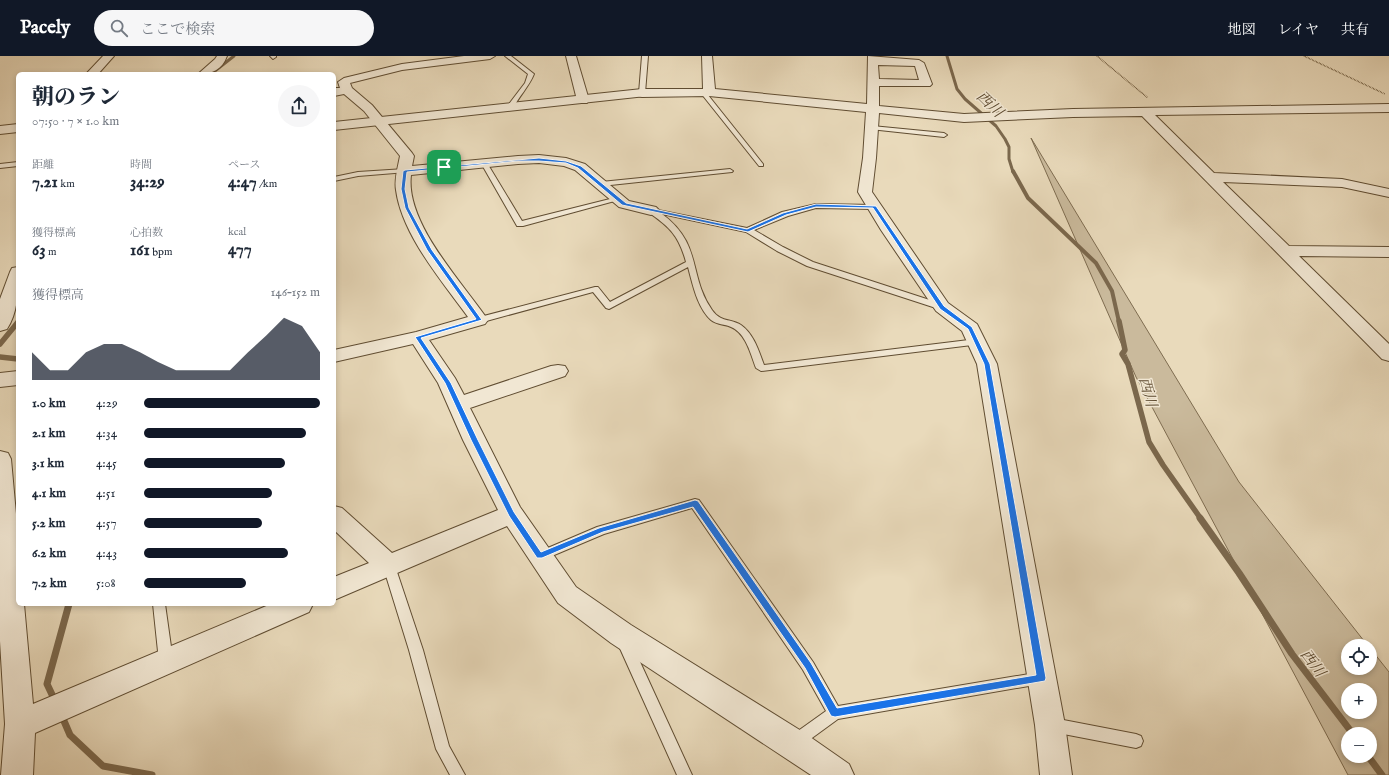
<!DOCTYPE html>
<html lang="ja">
<head>
<meta charset="utf-8">
<style>
	body { margin:0; font-family:"IM FELL English","Noto Serif JP",serif; background:#f6f6f7; color:#1f2937; height:100vh; display:flex; flex-direction:column; font-size:15px; white-space:nowrap }
	* { box-sizing:border-box; margin:0 }
	p { font-size:13px; color:#747a83 }
	.icon { flex:none; width:22px; height:22px; fill:none; stroke:currentColor; stroke-width:2; stroke-linecap:round; stroke-linejoin:round }
	.map { position:relative; flex:1; overflow:hidden }
	.sheet { position:absolute; left:16px; top:16px; width:320px; height:534px; display:flex; flex-direction:column; background:#fff; border-radius:6px; box-shadow:0 2px 6px #0003 }
	.sheet>* { flex:none }
	.buttons { position:absolute; left:1341px; top:583px; display:grid; gap:8px }
	.buttons a { display:grid; place-items:center; width:36px; height:36px; border-radius:50%; background:#fff; box-shadow:0 2px 6px #0003; font-size:20px }
	.pin { position:absolute; display:grid; place-items:center; width:34px; height:34px; color:#fff; margin:-17px; border-radius:8px; box-shadow:0 2px 6px #0006 }
	.round { display:grid; place-items:center; flex:none; width:42px; height:42px; border-radius:21px; background:#f6f6f7 }
	.headline { display:flex; align-items:center; justify-content:space-between; height:68px; padding:0 16px }
	h1 { font-size:22px; font-weight:800; line-height:30px }
	.figures { display:grid; grid-template-columns:repeat(3,1fr); gap:6px; height:68px; padding:4px 16px }
	.figures div { display:grid; align-content:center }
	.figures b { font-size:17px; font-weight:800 }
	.figures small { font-size:11px; font-weight:400 }
	.figures p { font-size:11px }
	.chart { height:112px; padding:8px 16px }
	.chart p { display:flex; justify-content:space-between }
	.chart svg { width:100%; height:72px; margin-top:4px; fill:#111827; opacity:.7 }
	ul { padding:0 16px; list-style:none; font-size:13px }
	li { display:grid; grid-template-columns:64px 48px 1fr; align-items:center; height:30px }
	li i { height:10px; border-radius:5px; background:#111827 }
	header { display:flex; align-items:center; gap:24px; box-sizing:border-box; height:56px; padding:0 20px; background:#111827; color:#fff }
	header strong { font-size:19px }
	nav { display:flex; gap:22px; margin-inline-start:auto; font-size:14px }
	.search { width:280px; height:36px; background:#f6f6f7; display:flex; align-items:center; gap:10px; box-sizing:border-box; padding:0 14px; border-radius:22px; color:#747a83; font-size:15px }
	.map>svg:first-child { display:block }
</style>
</head>
<body>
<header>
<strong>Pacely</strong>
<div class="search"><svg class="icon" aria-label="search" viewBox="0 0 24 24"><circle cx="10" cy="10" r="6"/><path d="M15 15l6 6"/></svg>ここで検索</div>
<nav><a>地図</a><a>レイヤ</a><a>共有</a></nav>
</header>
<div class="map">
<svg width="1389" height="719" viewBox="0 0 1389 719">
	<rect width="100%" height="100%" fill="#e9dabb"/>
	<filter id="stains"><feTurbulence type="fractalNoise" baseFrequency=".005" numOctaves="4"/><feColorMatrix values="0 0 0 0 .2 0 0 0 0 .09 0 0 0 0 .02 0 0 0 .5 -.17"/></filter>
	<radialGradient id="worn" r=".72"><stop offset=".6" stop-color="#630" stop-opacity="0"/><stop offset="1" stop-color="#630" stop-opacity=".3"/></radialGradient>
	<!-- green -->
	<path fill="#caba9c" stroke="#7e6c50" fill-rule="evenodd" d="M 1031,82 L 1239,426 L 1368,590 L 1348,590 L 1348,612 L 1370,612 L 1370,592 L 1389,616 L 1389,719 L 1348,719 L 1136,321 ZM 1348,634 L 1370,634 L 1370,656 L 1348,656 ZM 1348,678 L 1370,678 L 1370,700 L 1348,700 Z"/>
	<g fill="none" stroke-linecap="round" stroke-linejoin="round">
		<!-- stream-far3 -->
		<path stroke="#7b684d" stroke-width="3" d="M 947,0 L 957,33 L 965,43 L 996,70 L 1005,83 L 1009,91 L 1009,103 L 1013,116
			M 211,18 L 234,0"/>
		<!-- stream-far2 -->
		<path stroke="#7b684d" stroke-width="4" d="M 1013,115 L 1028,142 L 1096,207 L 1112,235 L 1119,266"/>
		<!-- stream-far1 -->
		<path stroke="#7b684d" stroke-width="5.5" d="M 1119,265 L 1125,294 L 1122,298 L 1128,308 L 1149,386 L 1163,409 L 1201,463
			M 0,288 L 18,266
			M 0,301 L 18,303"/>
		<!-- stream -->
		<path stroke="#7b684d" stroke-width="7" d="M 1200,462 L 1239,517 L 1292,598 L 1353,678
			M 56,647 L 47,628 L 69,548
			M 61,658 L 70,679 L 103,710 L 152,719
			M 1368,700 L 1382,719"/>
		<defs>
			<path id="service" d="M 270,0 L 276,0 L 276,1 L 273,3 Z
				M 505,0 L 511,0 L 534,18 C 529,31 518,41 513,53 L 511,54 L 508,52 L 509,48 L 525,27 L 528,18 Z
				M 642,0 L 648,0 L 645,37 L 642,39 L 639,37 Z
				M 700,34 L 704,34 L 763,108 L 763,110 L 759,110 L 700,36 Z
				M 872,70 L 944,77 L 947,79 L 944,81 L 870,73 L 869,72 Z
				M 484,105 L 487,107 L 522,165 L 618,141 L 622,143 L 523,170 L 517,170 L 481,107 Z
				M 18,106 L 18,110 L 0,112 L 0,108 Z
				M 405,113 L 408,115 L 407,116 L 358,120 L 334,125 L 334,121 L 358,116 Z
				M 730,113 L 733,115 L 732,116 L 601,130 L 598,128 L 601,126 Z
				M 816,148 L 875,149 L 879,151 L 875,153 L 816,152 L 788,160 L 754,174 L 783,191 L 813,206 L 945,249 L 946,251 L 942,254 L 939,253 L 807,210 L 777,195 L 746,176 L 662,158 C 703,188 688,220 712,254 C 721,267 730,262 741,269 C 754,278 759,296 764,309 L 977,283 L 980,284 L 982,286 L 980,288 L 761,315 L 756,312 C 751,299 746,277 731,271 C 725,268 717,269 711,264 C 697,251 693,229 688,211 L 609,253 L 606,252 L 593,236 L 479,267 L 475,264 L 476,262 L 595,231 L 598,231 L 610,246 L 686,206 C 679,180 670,171 648,156 L 648,152 L 747,172 L 782,156 Z
				M 695,443 L 699,444 L 813,606 L 838,650 L 1041,616 L 1046,617 L 1048,622 L 1046,627 L 838,663 L 801,690 L 796,692 L 791,690 L 789,685 L 791,680 L 826,655 L 803,614 L 692,452 L 604,478 L 540,505 L 536,503 L 534,500 L 536,497 L 597,471 Z
				M 389,505 L 393,506 L 395,510 L 423,594 L 449,690 L 465,719 L 450,719 L 436,693 L 409,594 L 383,510 L 385,506 Z
				M 153,548 L 165,548 L 173,605 L 171,609 L 166,611 L 161,609 L 159,605 Z
				M 625,582 L 630,584 L 692,719 L 677,719 L 618,588 L 620,584 Z
				M 1053,662 L 1136,678 L 1141,680 L 1143,685 L 1141,690 L 1136,692 L 1053,676 L 1048,674 L 1046,669 L 1048,664 Z"/>
			<path id="minor" d="M 103,0 L 114,0 L 98,18 L 86,18 Z
				M 217,0 L 227,0 C 222,14 212,18 198,18 L 215,3 Z
				M 464,0 L 495,0 L 490,3 L 402,14 L 350,27 L 352,32 L 372,49 L 412,97 L 414,100 L 412,110 L 518,100 L 539,99 L 566,102 L 585,108 L 629,145 L 656,151 L 659,154 L 656,157 L 651,159 L 619,151 L 575,114 L 564,110 L 539,107 L 518,108 L 411,119 C 405,167 462,226 488,264 L 485,268 L 429,284 L 455,322 L 464,339 L 551,310 L 558,309 L 565,310 L 568,315 L 565,320 L 470,352 L 520,451 L 576,531 L 631,569 L 803,676 L 849,708 L 854,719 L 811,719 L 611,587 L 558,547 L 507,470 L 334,544 L 334,521 L 369,507 L 334,474 L 334,450 L 342,452 L 392,497 L 498,454 L 463,384 L 438,327 L 413,288 L 334,306 L 334,294 L 416,276 L 468,261 C 442,225 402,179 396,134 C 394,123 398,111 400,100 L 364,55 L 344,38 L 334,40 L 334,32 L 340,32 L 338,26 L 344,22 L 402,8 Z
				M 566,0 L 576,0 L 589,44 L 587,47 L 579,47 L 577,44 Z
				M 702,0 L 712,0 L 715,33 L 867,48 L 868,0 L 919,4 L 924,7 L 932,28 L 930,30 L 879,30 L 879,50 L 964,58 L 1073,53 L 1389,48 L 1389,56 L 1155,59 L 1214,117 L 1342,123 L 1389,133 L 1389,141 L 1342,131 L 1223,126 L 1289,190 L 1389,191 L 1389,201 L 1299,200 L 1389,288 L 1389,305 L 1382,303 L 1142,60 L 1073,61 L 964,66 L 879,57 L 876,102 L 872,136 L 948,247 L 977,268 L 997,308 L 1065,669 L 1072,719 L 1040,719 L 1035,669 L 977,308 L 962,275 L 936,255 L 881,174 L 858,136 L 863,102 L 866,56 L 709,40 L 642,41 L 638,40 L 636,37 L 638,34 L 642,33 L 703,33 ZM 878,9 L 915,10 L 919,24 L 879,23 Z
				M 18,68 L 18,76 L 0,78 L 0,70 Z
				M 18,211 C 18,232 19,255 7,273 L 0,275 L 0,243 L 10,216 L 12,212 Z
				M 18,315 L 18,329 L 0,331 L 0,317 Z
				M 0,395 L 8,397 L 11,403 L 18,480 L 18,548 L 24,548 L 33,648 L 271,548 L 313,548 L 309,556 L 35,677 L 33,719 L 1,719 L 5,668 L 0,585 Z"/>
			<path id="tertiary" d="M 642,33 L 646,34 L 648,37 L 646,40 L 334,74 L 334,66 Z"/>
		</defs>
		<!-- service casing -->
		<use href="#service" stroke="#604d32" stroke-width="2"/>
		<!-- minor casing -->
		<use href="#minor" stroke="#604d32" stroke-width="2"/>
		<!-- tertiary casing -->
		<use href="#tertiary" stroke="#604d32" stroke-width="2"/>
		<!-- path -->
		<path stroke="#321e04" stroke-width="1.5" stroke-dasharray="0.5 1" stroke-linecap="butt" d="M 1097,0 L 1148,42
			M 1304,0 L 1385,38"/>
		<!-- service -->
		<use href="#service" fill="#f1e7d3" fill-rule="evenodd"/>
		<!-- minor -->
		<use href="#minor" fill="#f1e7d3" fill-rule="evenodd"/>
		<!-- tertiary -->
		<use href="#tertiary" fill="#f1e7d3" fill-rule="evenodd"/>
	</g>
	<!-- route -->
	<path fill="#1a73e8" stroke="#fff" fill-rule="evenodd" d="M 539,102 L 566,105 L 581,110 L 626,147 L 747,173 L 783,157 L 816,148 L 876,150 L 944,250 L 972,271 L 990,308 L 1046,622 L 1045,625 L 835,661 L 831,660 L 805,612 L 693,451 L 603,476 L 542,502 L 537,502 L 509,460 L 471,384 L 445,327 L 415,281 L 476,263 L 427,194 L 405,152 L 401,133 L 403,115 L 405,114 ZM 518,105 L 539,105 L 566,107 L 578,112 L 622,149 L 748,176 L 786,159 L 816,151 L 873,152 L 940,253 L 968,273 L 984,308 L 1036,619 L 837,652 L 811,607 L 698,445 L 695,444 L 599,472 L 541,496 L 514,456 L 478,384 L 451,327 L 421,282 L 482,264 L 432,194 L 409,152 L 405,133 L 407,116 Z"/>
	<g text-anchor="middle" stroke-width="3" stroke-linejoin="round" paint-order="stroke">
		<!-- water labels -->
		<g font-size="15" font-style="italic" fill="#5c492e" stroke="#f1e7d3">
			<text transform="translate(990 48) rotate(44)" y="5">西川</text>
			<text transform="translate(1148 336) rotate(75)" y="5">西川</text>
			<text transform="translate(1313 607) rotate(53)" y="5">西川</text>
		</g>
	</g>
	<rect width="100%" height="100%" filter="url(#stains)"/>
	<rect width="100%" height="100%" fill="url(#worn)"/>
</svg>
<div class="buttons">
<a><svg class="icon" aria-label="locate" viewBox="0 0 24 24"><circle cx="12" cy="12" r="6"/><path d="M12 2v4M12 18v4M2 12h4M18 12h4"/></svg></a>
<a>+</a>
<a>−</a>
</div>
<div class="pin" style="left:444px;top:111px;background:#1e9e55"><svg class="icon" aria-label="arrive" viewBox="0 0 24 24"><path d="M6 21V4h12l-3 4 3 4H6"/></svg></div>
<section class="sheet">
<div class="headline"><div><h1>朝のラン</h1><p>07:50 · 7 × 1.0 km</p></div><a class="round"><svg class="icon" aria-label="share" viewBox="0 0 24 24"><path d="M12 15V3M7 8l5-5 5 5M5 13v7h14v-7"/></svg></a></div>
<div class="figures">
<div><p>距離</p><b>7.21<small> km</small></b></div>
<div><p>時間</p><b>34:29</b></div>
<div><p>ペース</p><b>4:47<small> /km</small></b></div>
</div>
<div class="figures">
<div><p>獲得標高</p><b>63<small> m</small></b></div>
<div><p>心拍数</p><b>161<small> bpm</small></b></div>
<div><p>kcal</p><b>477</b></div>
</div>
<div class="chart"><p><span>獲得標高</span>146–152 m</p>
<svg viewBox="0 0 160 44" preserveAspectRatio="none"><path d="M0 44V27L10 38L20 38L30 27L40 22L50 22L60 27L70 33L80 38L90 38L100 38L110 38L120 27L130 17L140 6L150 11L160 27V44z"/></svg>
</div>
<ul>
<li><b>1.0 km</b>4:29<i style="width:100%"></i></li>
<li><b>2.1 km</b>4:34<i style="width:92%"></i></li>
<li><b>3.1 km</b>4:45<i style="width:80%"></i></li>
<li><b>4.1 km</b>4:51<i style="width:73%"></i></li>
<li><b>5.2 km</b>4:57<i style="width:67%"></i></li>
<li><b>6.2 km</b>4:43<i style="width:82%"></i></li>
<li><b>7.2 km</b>5:08<i style="width:58%"></i></li>
</ul>
</section>
</div>
</body>
</html>
